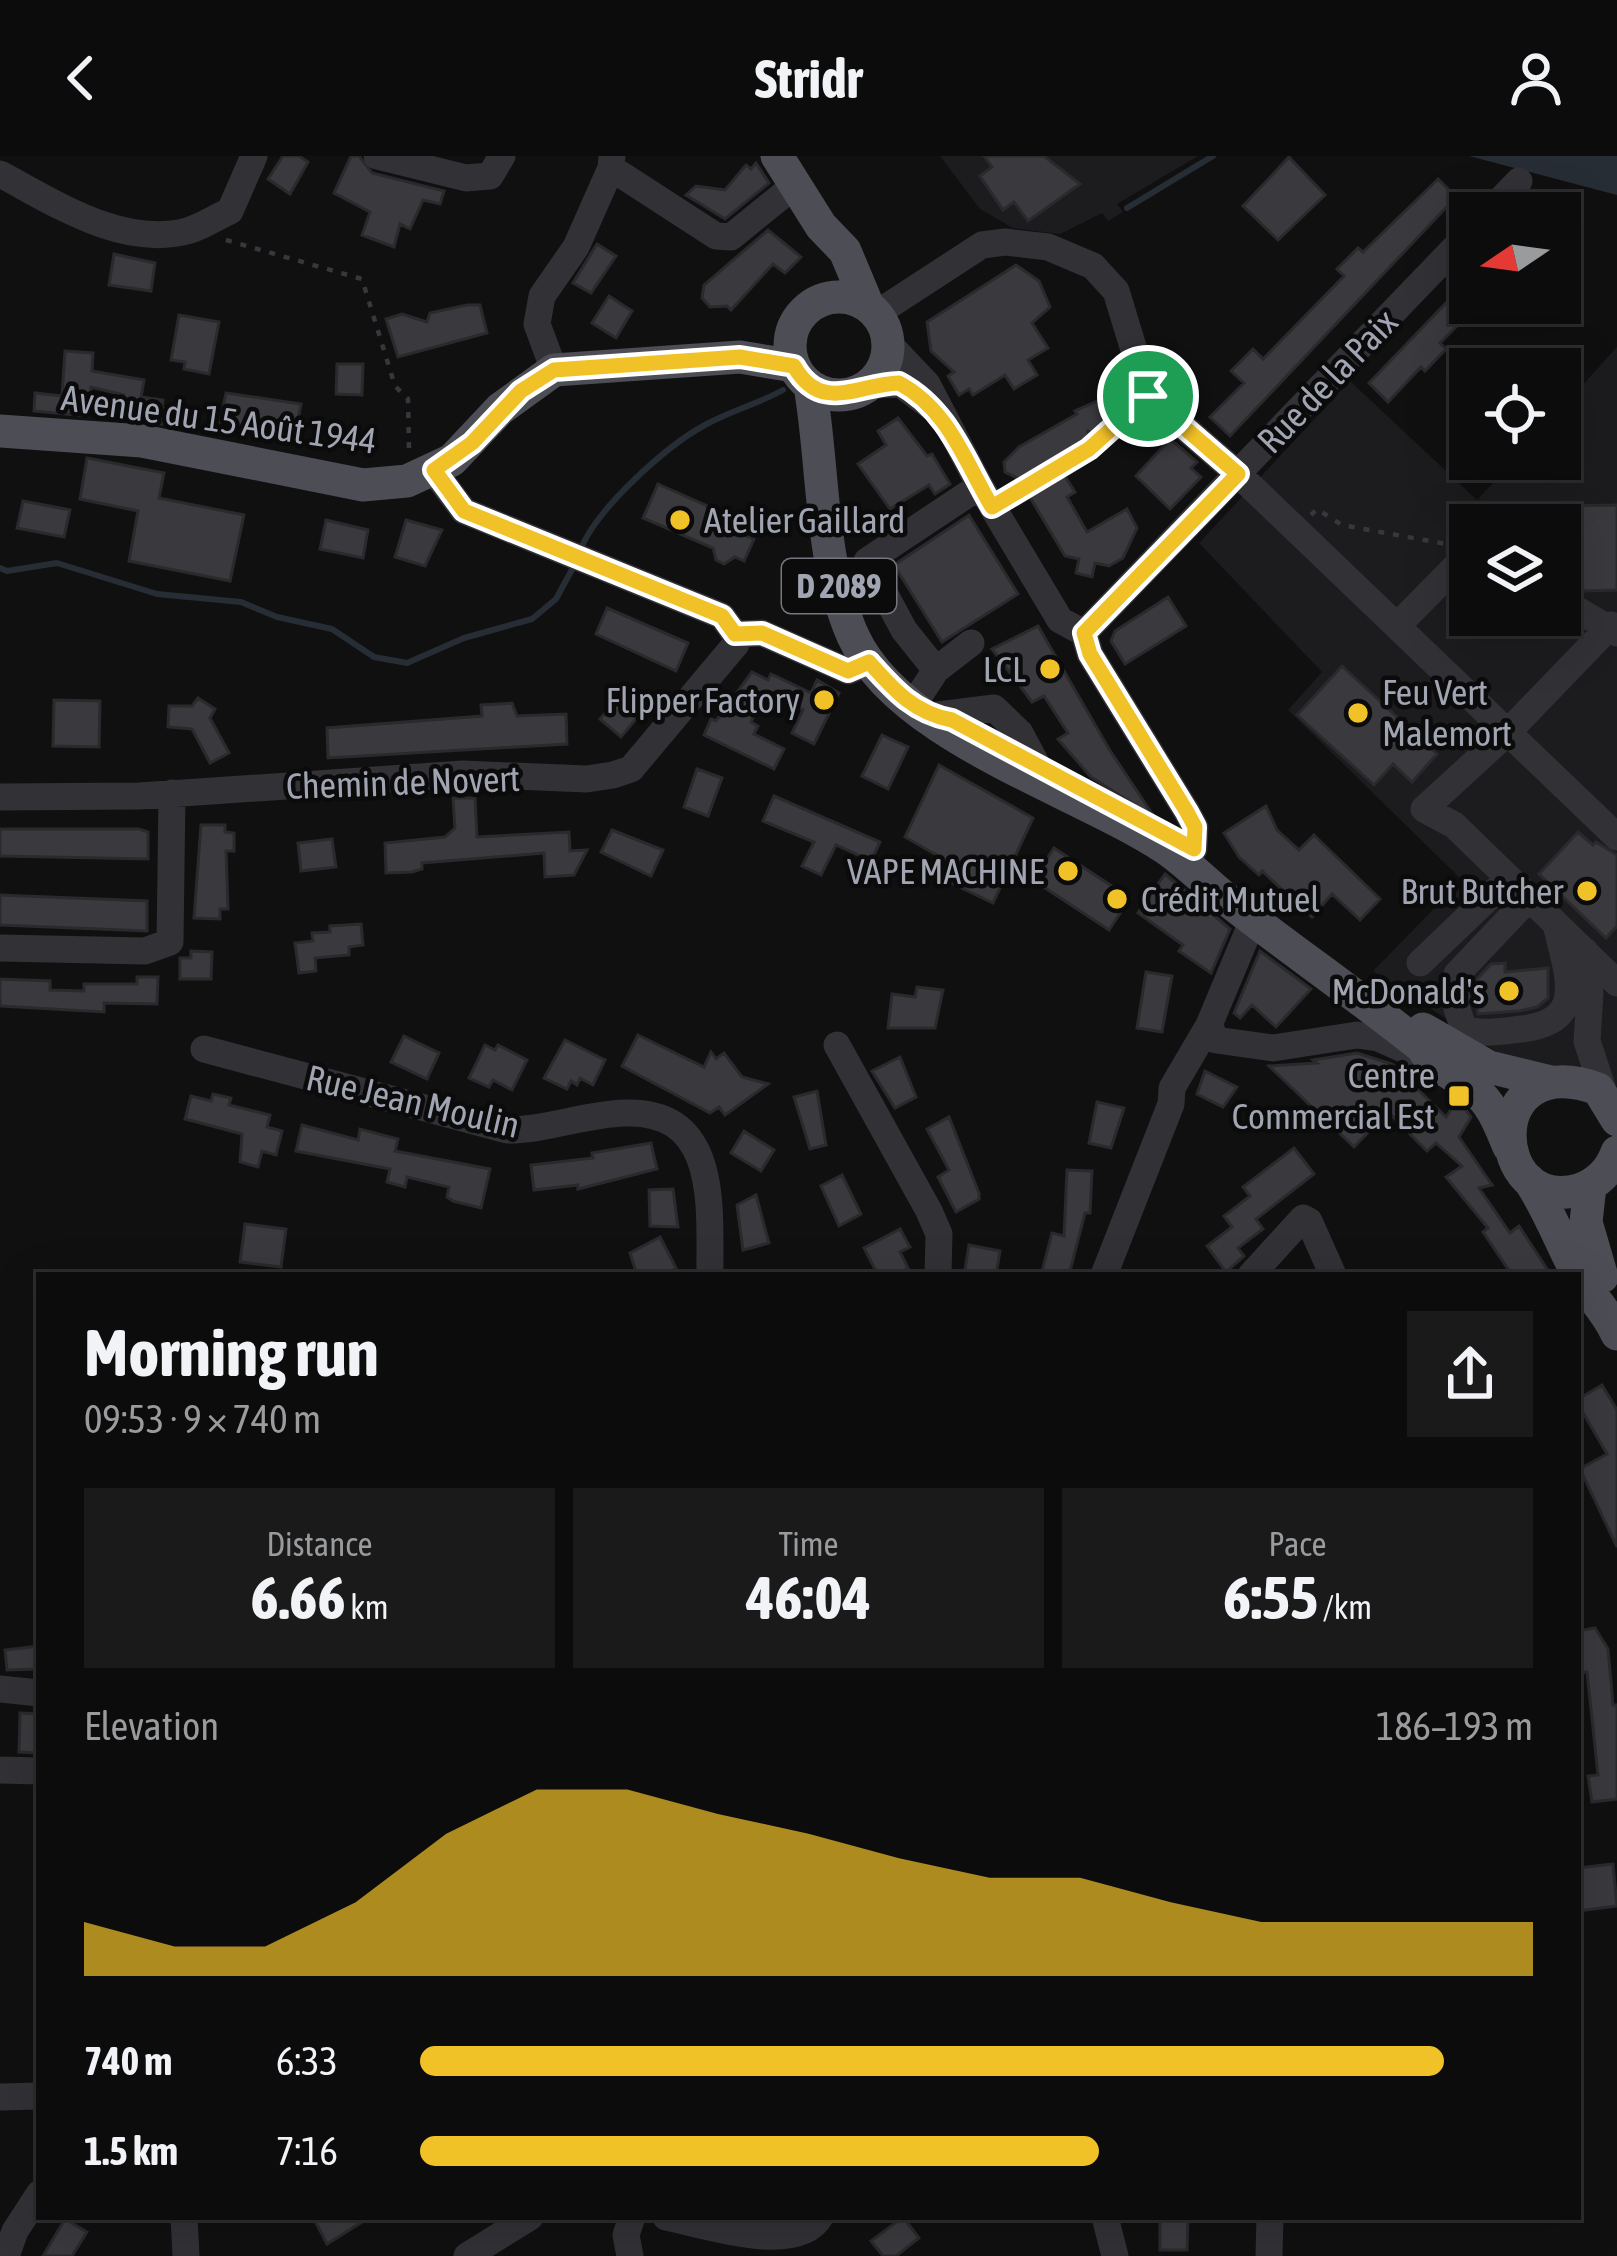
<!DOCTYPE html>
<html lang="en">
<head>
<meta charset="utf-8">
<style>
	body { margin:0; font-family:"Asap Condensed",sans-serif; background:#1a1a1b; color:#f1f3f6; height:100vh; display:flex; flex-direction:column; font-size:45px; white-space:nowrap }
	* { box-sizing:border-box; margin:0 }
	p { font-size:39px; color:#9a9b9d }
	.icon { flex:none; width:66px; height:66px; fill:none; stroke:currentColor; stroke-width:2; stroke-linecap:round; stroke-linejoin:round }
	.map { position:relative; flex:1; overflow:hidden }
	.panel { position:absolute; left:36px; top:1116px; width:1545px; height:948px; display:flex; flex-direction:column; background:#0c0c0d; border-radius:0px; box-shadow:0 12px 48px #0002,0 0 0 3px #2c2c2e }
	.panel>* { flex:none }
	.needle { width:78px; rotate:257deg }
	.tools { position:absolute; left:1449px; top:36px; display:grid; gap:24px }
	.tools a { display:grid; place-items:center; width:132px; height:132px; border-radius:0px; background:#0c0c0d; box-shadow:0 12px 48px #0002,0 0 0 3px #2c2c2e; font-size:60px }
	.pin { position:absolute; display:grid; place-items:center; width:102px; height:102px; color:#fff; margin:-51px; border:6px solid #fff; border-radius:50%; box-shadow:0 3px 12px #0007 }
	.round { display:grid; place-items:center; flex:none; width:126px; height:126px; border-radius:0px; background:#1a1a1b }
	.headline { display:flex; align-items:center; justify-content:space-between; height:204px; padding:0 48px }
	h1 { font-size:66px; font-weight:700; line-height:90px }
	.stats { display:grid; grid-template-columns:repeat(3,1fr); gap:18px; height:204px; padding:12px 48px }
	.stats div { display:grid; align-content:center; border-radius:0px; background:#1a1a1b; text-align:center }
	.stats b { font-size:60px; font-weight:700 }
	.stats small { font-size:33px; font-weight:400 }
	.stats p { font-size:33px }
	.chart { height:336px; padding:24px 48px }
	.chart p { display:flex; justify-content:space-between }
	.chart svg { width:100%; height:216px; margin-top:12px; fill:#f1c128; opacity:.7 }
	ul { padding:0 48px; list-style:none; font-size:39px }
	li { display:grid; grid-template-columns:192px 144px 1fr; align-items:center; height:90px }
	li i { height:30px; border-radius:15px; background:#f1c128 }
	header { display:flex; justify-content:space-between; align-items:center; height:156px; padding:0 48px; background:#0c0c0d; font-size:54px; font-weight:700 }
	.map>svg:first-child { display:block }
</style>
</head>
<body>
<header><svg class="icon" aria-label="back" viewBox="0 0 24 24"><path d="M15 5l-7 7 7 7"/></svg>Stridr<svg class="icon" aria-label="person" viewBox="0 0 24 24"><circle cx="12" cy="8" r="4"/><path d="M4 21q1-7 8-7t8 7"/></svg></header>
<div class="map">
<svg width="1617" height="2100" viewBox="0 0 1617 2100">
	<rect width="100%" height="100%" fill="#101011"/>
	<!-- built -->
	<path fill="#1c1c1e" fill-rule="evenodd" d="M 940,0 L 1198,0 L 1117,48 L 1123,56 L 1108,65 L 1102,57 L 1060,78 L 1013,72 L 980,53 Z
		M 1617,191 L 1617,933 L 1500,898 L 1373,815 L 1462,724 L 1288,554 L 1322,516 L 1199,387 L 1350,225 L 1477,344 L 1515,303 L 1560,303 L 1560,254 ZM 1470,369 L 1560,369 L 1560,459 L 1470,459 Z"/>
	<!-- water -->
	<path fill="#272d35" d="M 1469,0 L 1617,0 L 1617,39 Z"/>
	<g fill="none" stroke-linecap="round" stroke-linejoin="round">
		<!-- stream -->
		<path stroke="#272d35" stroke-width="6" d="M 1127,52 L 1213,0
			M 580,395 C 595,354 666,290 705,269 C 730,255 758,248 783,234
			M 0,412 L 7,415 L 57,407 L 157,438 L 241,446 L 277,461 L 332,473 L 374,501 L 407,507 L 464,482 L 532,463 L 556,443 L 575,408"/>
	</g>
	<!-- building -->
	<path fill="#3a3a3e" stroke="#2a2a2d" stroke-width="3" d="M 283,0 L 299,0 L 308,6 L 290,38 L 268,23 Z
		M 351,0 L 359,0 L 372,17 L 444,35 L 440,48 L 423,44 L 410,73 L 400,68 L 394,91 L 362,79 L 370,56 L 334,37 Z
		M 984,0 L 1044,0 L 1080,28 L 1028,65 L 1014,46 L 1003,54 L 980,20 L 992,11 Z
		M 1289,1 L 1325,39 L 1278,84 L 1243,50 Z
		M 756,7 L 769,27 L 725,63 L 686,39 L 696,30 L 725,34 L 746,9 L 751,13 Z
		M 1438,23 L 1456,41 L 1230,280 L 1210,261 L 1244,227 L 1231,215 L 1253,193 L 1263,203 L 1344,120 L 1337,113 L 1358,92 L 1363,96 Z
		M 768,74 L 801,101 L 785,117 L 773,108 L 731,154 L 727,150 L 710,151 L 702,142 L 704,129 Z
		M 597,88 L 616,100 L 591,137 L 573,127 Z
		M 114,98 L 155,107 L 151,135 L 109,129 Z
		M 1016,109 L 1039,125 L 1050,151 L 1032,167 L 1048,192 L 1028,204 L 1037,219 L 1014,233 L 1005,219 L 973,239 L 969,233 L 959,239 L 948,220 L 954,216 L 931,195 L 927,166 Z
		M 1470,122 L 1470,157 L 1440,187 L 1446,193 L 1425,215 L 1421,211 L 1388,246 L 1369,227 Z
		M 609,140 L 632,155 L 616,182 L 592,167 Z
		M 467,149 L 480,149 L 487,177 L 398,201 L 386,163 L 402,158 L 427,166 L 430,157 Z
		M 179,159 L 219,166 L 209,218 L 184,213 L 185,206 L 171,204 Z
		M 65,195 L 93,197 L 92,215 L 144,224 L 141,241 L 163,244 L 162,252 L 174,257 L 169,269 L 121,262 L 124,239 L 91,231 L 88,260 L 34,255 L 35,237 L 62,240 Z
		M 337,208 L 363,208 L 362,239 L 336,238 Z
		M 226,237 L 301,248 L 295,279 L 220,266 Z
		M 1111,239 L 1116,247 L 1104,257 L 1102,275 L 1094,280 L 1087,274 L 1091,282 L 1054,303 L 1075,336 L 1067,341 L 1087,376 L 1127,353 L 1137,372 L 1123,402 L 1109,410 L 1095,407 L 1092,421 L 1076,417 L 1079,403 L 1065,400 L 1019,323 L 1005,316 L 1004,306 L 1019,291 L 1077,258 L 1075,255 Z
		M 898,262 L 927,300 L 932,298 L 950,328 L 935,338 L 929,329 L 890,353 L 858,308 L 886,289 L 878,275 Z
		M 1170,283 L 1197,306 L 1191,312 L 1201,321 L 1170,353 L 1136,320 Z
		M 87,302 L 164,317 L 159,342 L 244,359 L 230,425 L 129,405 L 138,355 L 80,343 Z
		M 658,328 L 712,352 L 707,363 L 754,383 L 744,405 L 735,401 L 724,408 L 716,404 L 713,392 L 643,362 Z
		M 23,345 L 70,354 L 64,381 L 17,372 Z
		M 1617,349 L 1617,434 L 1585,435 L 1563,414 L 1562,350 Z
		M 969,359 L 1018,438 L 942,486 L 894,409 Z
		M 326,364 L 368,374 L 363,402 L 320,393 Z
		M 406,364 L 442,374 L 425,410 L 395,401 Z
		M 1168,441 L 1186,470 L 1125,508 L 1111,485 L 1115,475 Z
		M 607,452 L 688,487 L 676,515 L 596,478 Z
		M 1038,470 L 1109,593 L 1155,662 L 1091,621 L 1058,583 L 1068,577 L 1044,540 L 1032,546 L 992,493 Z
		M 1342,510 L 1437,598 L 1412,626 L 1393,608 L 1374,629 L 1297,559 Z
		M 752,516 L 768,524 L 771,518 L 811,537 L 817,524 L 839,537 L 814,588 L 792,577 L 803,554 L 765,536 L 751,566 L 758,570 L 754,578 L 784,593 L 774,613 L 704,579 L 711,563 L 716,565 Z
		M 621,538 L 642,556 L 621,581 L 600,563 Z
		M 198,542 L 215,553 L 210,562 L 229,597 L 210,607 L 192,573 L 168,571 L 169,550 L 192,550 Z
		M 54,544 L 100,545 L 99,591 L 53,590 Z
		M 512,547 L 517,560 L 566,558 L 567,588 L 328,602 L 327,572 L 482,560 L 481,549 Z
		M 882,579 L 908,591 L 888,633 L 862,620 Z
		M 939,609 L 1033,662 L 993,747 L 939,721 L 947,705 L 905,681 Z
		M 697,613 L 722,622 L 708,660 L 684,651 Z
		M 774,640 L 880,686 L 871,705 L 836,689 L 821,719 L 802,710 L 814,686 L 763,665 Z
		M 453,642 L 475,642 L 477,681 L 569,676 L 570,695 L 587,694 L 574,719 L 545,721 L 544,697 L 422,707 L 422,713 L 412,716 L 386,717 L 385,687 L 445,681 L 455,672 Z
		M 1266,650 L 1277,674 L 1299,694 L 1314,679 L 1380,743 L 1360,764 L 1332,738 L 1312,761 L 1262,715 L 1259,719 L 1239,701 L 1224,677 Z
		M 201,669 L 225,669 L 225,676 L 234,677 L 234,695 L 226,695 L 228,753 L 220,753 L 220,763 L 194,762 Z
		M 0,673 L 139,673 L 148,676 L 148,703 L 0,700 Z
		M 612,674 L 663,694 L 651,720 L 601,696 Z
		M 1578,676 L 1593,689 L 1596,686 L 1617,699 L 1617,770 L 1606,782 L 1539,718 Z
		M 332,683 L 336,711 L 301,715 L 298,687 Z
		M 1054,692 L 1130,742 L 1109,774 L 1033,724 Z
		M 1165,718 L 1230,773 L 1211,817 L 1179,795 L 1183,789 L 1138,757 Z
		M 0,739 L 147,745 L 147,775 L 0,769 Z
		M 361,768 L 363,789 L 349,791 L 349,799 L 315,802 L 316,815 L 299,817 L 295,787 L 313,785 L 312,777 L 330,776 L 330,770 Z
		M 191,795 L 212,796 L 211,823 L 180,823 L 180,802 L 191,802 Z
		M 1260,795 L 1311,833 L 1276,871 L 1252,849 L 1240,862 L 1234,857 Z
		M 1505,807 L 1505,816 L 1548,812 L 1548,842 L 1537,851 L 1519,855 L 1478,858 L 1475,825 L 1491,808 Z
		M 1146,816 L 1172,820 L 1162,876 L 1137,872 Z
		M 137,821 L 158,821 L 157,848 L 104,847 L 104,856 L 0,850 L 0,823 L 50,825 L 50,834 L 84,835 L 84,828 L 137,828 Z
		M 917,831 L 943,834 L 935,872 L 888,872 L 892,838 L 915,841 Z
		M 638,879 L 704,911 L 711,896 L 716,903 L 724,897 L 742,921 L 768,928 L 725,959 L 719,951 L 710,957 L 622,910 Z
		M 404,880 L 439,897 L 427,923 L 391,906 Z
		M 565,884 L 605,904 L 593,929 L 580,922 L 577,929 L 571,925 L 567,933 L 544,922 Z
		M 485,889 L 495,894 L 498,889 L 527,904 L 512,934 L 493,924 L 489,931 L 469,922 Z
		M 1357,897 L 1392,908 L 1446,961 L 1456,946 L 1466,954 L 1471,961 L 1459,981 L 1492,1029 L 1479,1032 L 1510,1077 L 1519,1070 L 1551,1119 L 1512,1119 L 1483,1076 L 1488,1072 L 1446,1021 L 1462,1010 L 1436,987 L 1427,995 L 1388,956 L 1354,991 L 1269,910 L 1317,907 L 1313,904 Z
		M 900,901 L 916,941 L 895,952 L 872,915 Z
		M 1205,915 L 1237,931 L 1223,951 L 1197,938 Z
		M 817,935 L 826,989 L 810,993 L 794,941 Z
		M 213,938 L 231,942 L 229,949 L 270,959 L 267,971 L 282,975 L 276,999 L 262,995 L 258,1011 L 240,1006 L 242,978 L 185,963 L 191,940 L 211,945 Z
		M 1097,946 L 1124,952 L 1111,992 L 1089,987 Z
		M 949,961 L 979,1037 L 979,1043 L 956,1056 L 938,1021 L 949,1014 L 927,973 Z
		M 302,969 L 358,984 L 360,973 L 398,983 L 395,995 L 490,1013 L 481,1052 L 453,1045 L 447,1041 L 449,1031 L 407,1021 L 405,1031 L 387,1026 L 390,1013 L 296,995 Z
		M 744,975 L 774,994 L 761,1015 L 731,997 Z
		M 651,987 L 657,1013 L 578,1033 L 578,1029 L 534,1034 L 531,1009 L 593,1002 L 592,997 Z
		M 1294,992 L 1314,1018 L 1256,1063 L 1263,1073 L 1238,1092 L 1244,1100 L 1226,1116 L 1207,1090 L 1232,1071 L 1224,1060 L 1250,1040 L 1243,1031 Z
		M 1067,1014 L 1092,1015 L 1090,1057 L 1085,1057 L 1069,1119 L 1041,1119 L 1052,1077 L 1064,1080 Z
		M 842,1019 L 861,1058 L 839,1070 L 821,1030 Z
		M 673,1033 L 678,1071 L 650,1070 L 649,1034 Z
		M 756,1039 L 769,1087 L 743,1094 L 737,1049 Z
		M 245,1068 L 286,1073 L 281,1111 L 240,1106 Z
		M 900,1073 L 910,1091 L 900,1096 L 908,1112 L 895,1119 L 878,1119 L 864,1092 Z
		M 660,1081 L 676,1112 L 664,1119 L 637,1119 L 630,1097 Z
		M 969,1089 L 1000,1095 L 996,1119 L 964,1119 Z
		M 1602,1229 L 1617,1254 L 1617,1391 L 1580,1313 L 1607,1298 L 1578,1248 L 1578,1243 Z
		M 1595,1472 L 1608,1493 L 1613,1549 L 1617,1549 L 1617,1643 L 1592,1646 L 1588,1620 L 1598,1619 L 1587,1516 L 1578,1517 L 1578,1475 Z
		M 39,1490 L 39,1513 L 7,1514 L 5,1494 Z
		M 20,1557 L 39,1558 L 39,1597 L 19,1596 Z
		M 1613,1708 L 1617,1750 L 1578,1755 L 1578,1712 Z
		M 313,2061 L 370,2061 L 327,2088 Z
		M 903,2061 L 919,2082 L 896,2100 L 883,2100 L 871,2085 Z
		M 1160,2061 L 1188,2061 L 1187,2094 L 1160,2094 Z
		M 65,2063 L 87,2076 L 72,2100 L 43,2100 Z"/>
	<g fill="none" stroke-linecap="round" stroke-linejoin="round">
		<!-- path -->
		<path stroke="#37383d" stroke-width="4.5" stroke-dasharray="6 9" stroke-linecap="butt" d="M 226,84 L 362,123 L 395,230 L 408,243 L 409,295
			M 1012,339 L 1089,293 L 1130,256
			M 1311,359 L 1317,353 L 1342,369 L 1446,388"/>
		<!-- minor -->
		<path stroke="#313136" stroke-width="27" d="M 377,0 L 466,22 L 490,20 L 502,0
			M 611,12 L 716,80 L 731,81 L 795,29
			M 0,18 C 55,47 122,92 187,75 C 202,71 216,61 230,55 L 254,0
			M 1488,57 L 1519,25
			M 876,158 L 982,89 L 1005,86 L 1048,91 L 1093,110 L 1116,135 L 1148,240 L 1238,318 L 1617,681
			M 889,188 L 927,228 L 980,330 L 1060,464 L 1084,477
			M 554,214 L 537,168 L 542,140 L 576,91 L 611,12 L 612,0
			M 868,230 L 899,227 L 933,252
			M 433,314 L 464,355 L 722,460 L 735,478
			M 1560,444 L 1617,477
			M 1611,469 L 1508,576 L 1424,653 L 1454,669 L 1617,827
			M 1397,470 L 1470,396
			M 1084,477 L 1470,76
			M 1084,477 L 1090,498 L 1187,656 L 1195,671 L 1194,693
			M 735,478 L 762,477 L 848,515 L 869,506
			M 936,514 L 971,487
			M 913,549 L 936,514 L 904,474 L 867,405 L 980,330
			M 930,560 L 994,552 L 1020,577 L 1037,609
			M 0,641 L 139,640 L 463,618 L 587,623 L 613,619 L 631,613 L 736,488 L 735,478
			M 1529,742 L 1457,818 L 1457,853 L 1464,873 C 1482,879 1504,875 1522,873 C 1589,865 1567,818 1556,768
			M 1253,764 L 1209,869 L 1216,884 L 1273,892 L 1357,879 L 1378,882 L 1423,902
			M 0,792 L 145,795 L 170,786 L 172,637
			M 1585,795 L 1590,837 L 1587,885 L 1605,940
			M 1420,807 L 1509,722
			M 837,889 L 929,1055 L 939,1078 L 938,1119
			M 204,893 L 507,974 C 548,974 585,958 625,957 C 721,954 709,1054 710,1119
			M 1104,1119 L 1171,948 L 1172,932 L 1209,869
			M 1251,1119 L 1303,1062 L 1309,1065 L 1333,1119
			M 0,1533 L 39,1537
			M 0,1614 L 39,1615
			M 0,1941 L 39,1940
			M 184,2061 L 186,2100
			M 666,2061 C 705,2069 797,2100 820,2061
			M 1105,2061 L 1115,2100
			M 6,2100 L 15,2075 L 39,2038
			M 467,2100 L 530,2061
			M 630,2100 L 626,2079 L 632,2061
			M 1269,2100 L 1270,2061"/>
		<!-- major -->
		<path stroke="#4d4e55" stroke-width="33" d="M 777,0 L 821,70 L 845,95 L 868,150
			M790 190a49 49 0 1 1 98 0a49 49 0 1 1-98 0Z
			M 810,230 C 824,310 819,403 853,480 C 899,581 1075,633 1165,692 C 1189,708 1211,732 1235,750 C 1297,798 1362,843 1423,892 C 1432,913 1459,919 1475,934 C 1493,949 1500,970 1509,991
			M 0,275 L 142,285 L 363,329 L 407,325 L 452,304 L 500,253 L 554,214 L 740,201 L 794,210
			M 1423,873 L 1489,911 L 1551,926
			M 1617,964 L 1598,933 C 1480,890 1488,1059 1579,1034 C 1597,1028 1611,1014 1617,996
			M 1529,1024 C 1552,1058 1564,1097 1584,1129 C 1596,1146 1608,1158 1617,1178
			M 1590,1030 L 1586,1066 L 1602,1121"/>
	</g>
	<g fill="none" stroke-linecap="round" stroke-linejoin="round">
		<defs>
			<path id="route" d="M 740,201 L 794,210 C 821,258 858,228 899,227 C 949,254 964,304 992,351 L 1089,293 L 1148,240 L 1238,318 L 1084,477 L 1090,498 L 1187,656 L 1195,671 L 1194,693 L 952,564 C 914,557 894,534 869,506 L 848,515 L 762,477 L 735,478 L 722,460 L 464,355 L 434,314 L 472,287 L 521,235 L 554,214 Z"/>
		</defs>
		<!-- route casing -->
		<use href="#route" stroke="#fff" stroke-width="24"/>
		<!-- route -->
		<use href="#route" stroke="#f1c128" stroke-width="15"/>
	</g>
	<!-- markers -->
	<g fill="#f1c128" stroke="#0b0b0c" stroke-width="4.5">
		<circle cx="680" cy="364" r="12"/>
		<circle cx="1050" cy="513" r="12"/>
		<circle cx="824" cy="544" r="12"/>
		<circle cx="1358" cy="557" r="12"/>
		<circle cx="1068" cy="715" r="12"/>
		<circle cx="1587" cy="735" r="12"/>
		<circle cx="1117" cy="743" r="12"/>
		<circle cx="1509" cy="835" r="12"/>
		<rect x="1447" y="928" width="24" height="24" rx="6"/>
	</g>
	<g text-anchor="middle" stroke-width="9" stroke-linejoin="round" paint-order="stroke">
		<!-- shield labels -->
		<rect fill="#0b0b0c" stroke="#747780" stroke-width="3" x="782" y="403" width="114" height="54" rx="9"/>
		<g font-size="33" font-weight="bold" fill="#a1a5b2">
			<text x="839" y="442">D 2089</text>
		</g>
		<!-- street labels -->
		<g font-size="36" fill="#a1a5b2" stroke="#0b0b0c">
			<text transform="translate(1327 225) rotate(-46)" y="13">Rue de la Paix</text>
			<text transform="translate(219 263) rotate(8)" y="13">Avenue du 15 Août 1944</text>
			<text transform="translate(403 626) rotate(-2)" y="13">Chemin de Novert</text>
			<text transform="translate(413 945) rotate(13)" y="13">Rue Jean Moulin</text>
		</g>
		<!-- poi labels -->
		<g font-size="36" fill="#a1a5b2" stroke="#0b0b0c" text-anchor="end">
			<text x="704" y="377" text-anchor="start">Atelier Gaillard</text>
			<text x="1026" y="526">LCL</text>
			<text x="1382" y="549" text-anchor="start">Feu Vert<tspan x="1382" dy="41">Malemort</tspan></text>
			<text x="800" y="557">Flipper Factory</text>
			<text x="1044" y="728">VAPE MACHINE</text>
			<text x="1563" y="748">Brut Butcher</text>
			<text x="1141" y="756" text-anchor="start">Crédit Mutuel</text>
			<text x="1485" y="848">McDonald's</text>
			<text x="1435" y="932">Centre<tspan x="1435" dy="41">Commercial Est</tspan></text>
		</g>
	</g>
</svg>
<div class="tools">
<a><svg class="needle" viewBox="-14 -14 28 28"><path d="M0-13l5 13h-10z" fill="#e53935"/><path d="M0 13l5-13h-10z" fill="#9a9b9d"/></svg></a>
<a><svg class="icon" aria-label="locate" viewBox="0 0 24 24"><circle cx="12" cy="12" r="6"/><path d="M12 2v4M12 18v4M2 12h4M18 12h4"/></svg></a>
<a><svg class="icon" aria-label="layers" viewBox="0 0 24 24"><path d="M12 4l9 5-9 5-9-5zM3 14l9 5 9-5"/></svg></a>
</div>
<div class="pin" style="left:1148px;top:240px;background:#1e9e55"><svg class="icon" aria-label="arrive" viewBox="0 0 24 24"><path d="M6 21V4h12l-3 4 3 4H6"/></svg></div>
<section class="panel">
<div class="headline"><div><h1>Morning run</h1><p>09:53 · 9 × 740 m</p></div><a class="round"><svg class="icon" aria-label="share" viewBox="0 0 24 24"><path d="M12 15V3M7 8l5-5 5 5M5 13v7h14v-7"/></svg></a></div>
<div class="stats">
<div><p>Distance</p><b>6.66<small> km</small></b></div>
<div><p>Time</p><b>46:04</b></div>
<div><p>Pace</p><b>6:55<small> /km</small></b></div>
</div>
<div class="chart"><p><span>Elevation</span>186–193 m</p>
<svg viewBox="0 0 160 44" preserveAspectRatio="none"><path d="M0 44V33L10 38L20 38L30 29L40 15L50 6L60 6L70 11L80 15L90 20L100 24L110 24L120 29L130 33L140 33L150 33L160 33V44z"/></svg>
</div>
<ul>
<li><b>740 m</b>6:33<i style="width:92%"></i></li>
<li><b>1.5 km</b>7:16<i style="width:61%"></i></li>
</ul>
</section>
</div>
</body>
</html>
